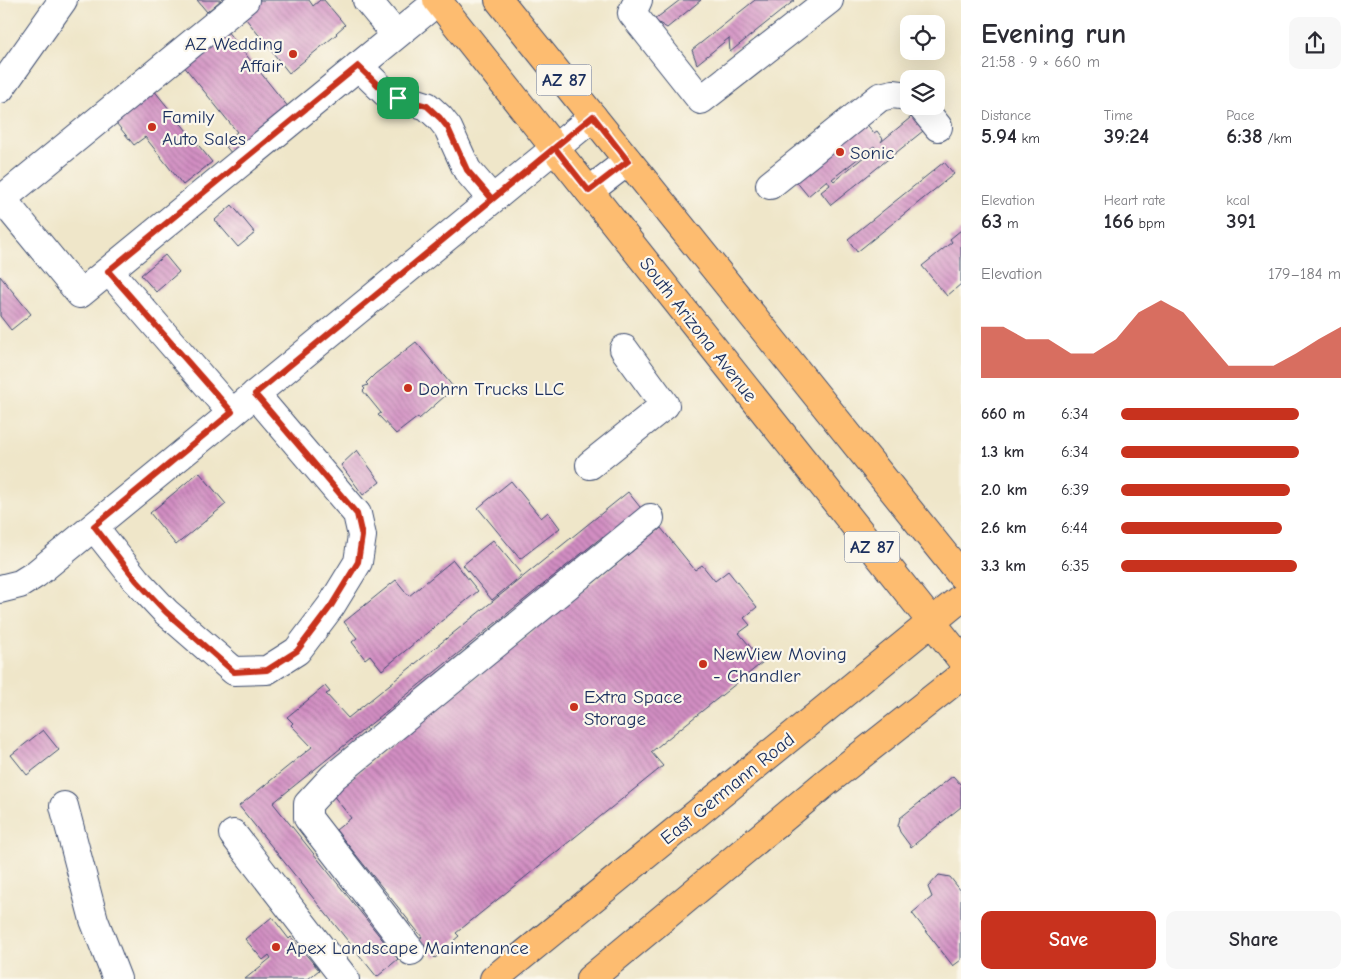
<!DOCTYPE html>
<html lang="en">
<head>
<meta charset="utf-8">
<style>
	body { margin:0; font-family:"Comic Neue",sans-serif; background:#f7f7f7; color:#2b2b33; height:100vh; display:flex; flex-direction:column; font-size:19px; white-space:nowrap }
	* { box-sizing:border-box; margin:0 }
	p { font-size:16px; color:#7c7c81 }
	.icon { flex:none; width:28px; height:28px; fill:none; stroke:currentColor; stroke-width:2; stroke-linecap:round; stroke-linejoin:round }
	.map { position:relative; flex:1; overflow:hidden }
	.panel { display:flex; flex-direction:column; background:#fff; width:400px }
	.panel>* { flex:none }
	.buttons { position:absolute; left:900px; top:15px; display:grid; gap:10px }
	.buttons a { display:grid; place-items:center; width:45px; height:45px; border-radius:10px; background:#fff; box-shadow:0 5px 20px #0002; font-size:25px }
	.pin { position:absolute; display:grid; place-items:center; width:42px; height:42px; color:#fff; margin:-21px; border-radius:10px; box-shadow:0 2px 8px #0006 }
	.round { display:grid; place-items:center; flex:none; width:52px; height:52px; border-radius:10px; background:#f7f7f7 }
	.headline { display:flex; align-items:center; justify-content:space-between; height:85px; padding:0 20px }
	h1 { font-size:28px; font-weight:800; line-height:38px }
	.metrics { display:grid; grid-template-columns:repeat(3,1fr); gap:8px; height:85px; padding:5px 20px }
	.metrics div { display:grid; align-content:center }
	.metrics b { font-size:21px; font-weight:800 }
	.metrics small { font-size:14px; font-weight:400 }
	.metrics p { font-size:14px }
	.chart { height:140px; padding:10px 20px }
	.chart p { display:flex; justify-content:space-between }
	.chart svg { width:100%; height:90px; margin-top:5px; fill:#c8321e; opacity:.7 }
	.primary-button { display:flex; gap:10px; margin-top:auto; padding:10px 20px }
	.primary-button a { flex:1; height:58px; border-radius:10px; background:#c8321e; color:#fff; font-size:20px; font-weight:800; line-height:58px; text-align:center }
	.primary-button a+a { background:#f7f7f7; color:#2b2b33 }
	ul { padding:0 20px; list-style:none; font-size:16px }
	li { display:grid; grid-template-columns:80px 60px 1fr; align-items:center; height:38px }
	li i { height:12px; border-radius:6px; background:#c8321e }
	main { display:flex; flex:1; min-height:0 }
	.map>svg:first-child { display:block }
</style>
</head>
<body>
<main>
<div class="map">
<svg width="961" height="979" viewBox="0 0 961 979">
	<defs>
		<pattern id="building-back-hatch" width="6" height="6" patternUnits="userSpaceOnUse" patternTransform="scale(1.25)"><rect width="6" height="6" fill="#d28ec2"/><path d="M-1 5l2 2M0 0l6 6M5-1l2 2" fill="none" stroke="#aa74a1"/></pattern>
	</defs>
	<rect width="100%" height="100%" fill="#fbf7ec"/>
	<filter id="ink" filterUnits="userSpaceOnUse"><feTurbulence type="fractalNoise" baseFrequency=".02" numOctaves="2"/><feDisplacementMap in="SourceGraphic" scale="10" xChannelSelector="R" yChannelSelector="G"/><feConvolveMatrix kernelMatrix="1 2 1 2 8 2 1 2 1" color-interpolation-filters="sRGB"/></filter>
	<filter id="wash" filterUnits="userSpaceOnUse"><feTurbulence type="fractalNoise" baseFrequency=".0096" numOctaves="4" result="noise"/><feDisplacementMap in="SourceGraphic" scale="20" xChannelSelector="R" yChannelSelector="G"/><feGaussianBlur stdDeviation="1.12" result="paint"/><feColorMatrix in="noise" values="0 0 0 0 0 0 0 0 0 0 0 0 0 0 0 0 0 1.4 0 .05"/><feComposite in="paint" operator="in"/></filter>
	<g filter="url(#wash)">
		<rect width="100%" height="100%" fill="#efe6c9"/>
		<g id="blocks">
			<!-- building -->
			<path fill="url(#building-back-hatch)" fill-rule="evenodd" d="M 197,0 L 221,0 L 207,12 Z
				M 260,0 L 309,0 L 313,6 L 320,0 L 324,0 L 345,25 L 336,33 L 337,34 L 289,73 L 242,14 Z
				M 680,0 L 701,0 L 667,28 L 654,20 Z
				M 755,0 L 795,0 L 730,52 L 729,38 L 697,64 L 692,50 Z
				M 226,30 L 289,108 L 232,154 L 223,143 L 237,132 L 183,65 Z
				M 153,89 L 212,162 L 183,185 L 145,137 L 134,145 L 112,118 Z
				M 916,113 L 928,127 L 831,205 L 821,192 L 830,185 L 827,180 L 808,196 L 791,175 L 864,121 L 874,133 L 877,131 L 883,139 L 881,142 ZM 874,146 L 875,148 L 834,181 L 832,179 Z
				M 944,162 L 954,174 L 857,252 L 848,239 Z
				M 232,205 L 255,233 L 238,247 L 215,220 Z
				M 961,230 L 961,284 L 947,296 L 922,266 L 952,242 L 950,239 Z
				M 165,255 L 179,272 L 156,292 L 141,275 Z
				M 0,276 L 31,314 L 11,330 L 0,316 Z
				M 416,342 L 454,388 L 419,419 L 418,417 L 396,434 L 378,415 L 381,413 L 363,391 L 365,389 L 363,387 L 368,385 L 366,383 L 375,374 Z
				M 357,450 L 380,482 L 363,495 L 341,465 Z
				M 199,472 L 226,504 L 176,545 L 150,513 Z
				M 511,481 L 541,518 L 548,512 L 560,528 L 520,559 L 478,508 Z
				M 628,492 L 644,512 L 607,543 L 602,537 L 273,803 L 398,959 L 377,977 L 239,806 L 312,747 L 291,725 L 293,723 L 287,717 L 325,686 L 330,692 L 326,694 L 348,718 Z
				M 661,528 L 695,570 L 702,565 L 715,581 L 728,571 L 757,607 L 744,618 L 750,625 L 739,633 L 763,662 L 651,752 L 663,766 L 456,933 L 459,936 L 451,943 L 452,944 L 435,958 L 419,939 L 422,937 L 336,830 L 351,818 L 332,794 Z
				M 493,540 L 522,575 L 492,600 L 463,565 Z
				M 453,560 L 478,591 L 382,670 L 370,655 L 365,659 L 352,642 L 357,638 L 344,622 L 396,580 L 409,596 Z
				M 43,730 L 59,750 L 27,775 L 11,755 Z
				M 953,776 L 961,785 L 961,807 L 911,847 L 900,832 L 898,826 L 900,818 Z
				M 939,875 L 950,877 L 961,891 L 961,960 L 953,966 L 912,913 L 932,897 L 928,887 Z
				M 272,917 L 289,939 L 291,937 L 319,970 L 308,979 L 245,979 L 271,958 L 269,955 L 263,960 L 245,939 Z"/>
		</g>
	</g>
	<g filter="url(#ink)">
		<use href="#blocks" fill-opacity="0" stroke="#3b4a6e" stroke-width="1"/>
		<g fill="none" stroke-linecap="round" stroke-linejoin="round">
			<defs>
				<path id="minor" d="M 245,0 L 2,199 L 80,294 L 438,1
					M 367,0 L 396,35
					M 638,0 L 632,13 L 701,100 L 829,0
					M 358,66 L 386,93 L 427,106 L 440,118 L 448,128 L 467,170 L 492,199
					M 0,89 L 63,0
					M 921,106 L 938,127
					M 770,185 L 880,97 L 893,94 L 909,96
					M 589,191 L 628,161
					M 109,271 L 232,413
					M 590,465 L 665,405 L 624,349
					M 94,527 L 136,580 L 166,612 L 234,671 L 267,670 L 297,651 L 331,606 L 358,562 L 362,536 L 357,514 L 255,394
					M 0,589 L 20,584 L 36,574 L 593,117
					M 64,806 L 94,920 L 117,979
					M 233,834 L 345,979
					M 411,951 L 308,818 L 308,804 L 333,777 L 650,518"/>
				<path id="major" d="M 437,0 L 961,659
					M 499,0 L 961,575
					M 494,979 L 961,598
					M 590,979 L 828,781 L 961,676"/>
			</defs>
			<!-- minor casing -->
			<use href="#minor" stroke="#3b4a6e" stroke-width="30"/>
			<!-- major casing -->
			<use href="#major" stroke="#3b4a6e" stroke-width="30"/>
			<!-- minor -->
			<use href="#minor" stroke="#fff" stroke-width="28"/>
			<!-- major -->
			<use href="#major" stroke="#fdbc70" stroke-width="28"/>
		</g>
	</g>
	<g fill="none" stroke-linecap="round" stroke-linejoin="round" filter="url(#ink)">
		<defs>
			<path id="route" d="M 398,98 L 386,93 L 358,66 L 108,271 L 232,412 L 94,526 L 136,580 L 166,612 L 234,672 L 267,670 L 297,651 L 331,606 L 358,562 L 362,536 L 357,514 L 255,394 L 555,148 L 589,191 L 628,161 L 593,116 L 492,199 L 467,170 L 448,128 L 440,118 L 427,106 L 398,98"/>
		</defs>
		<!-- route casing -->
		<use href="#route" stroke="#fff" stroke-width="10"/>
		<!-- route -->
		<use href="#route" stroke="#c8321e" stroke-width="6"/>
	</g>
	<!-- markers -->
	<g fill="#c8321e" stroke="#fbf7ec" stroke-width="2">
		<circle cx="293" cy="54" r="5"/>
		<circle cx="152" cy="127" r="5"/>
		<circle cx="840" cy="152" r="5"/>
		<circle cx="408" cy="388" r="5"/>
		<circle cx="703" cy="664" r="5"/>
		<circle cx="574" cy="707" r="5"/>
		<circle cx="276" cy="947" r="5"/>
	</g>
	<g text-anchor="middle" stroke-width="4.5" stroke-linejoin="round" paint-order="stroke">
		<!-- shield labels -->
		<g fill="#fbf7ec" stroke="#5e6b89" stroke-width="1">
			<rect x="536.5" y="64.5" width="55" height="31" rx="4"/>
			<rect x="844.5" y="531.5" width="55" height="31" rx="4"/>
		</g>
		<g font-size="18" font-weight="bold" fill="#1b2f5e">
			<text x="564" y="86">AZ 87</text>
			<text x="872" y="553">AZ 87</text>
		</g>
		<!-- poi labels -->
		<g font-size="19" fill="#1b2f5e" stroke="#fbf7ec" text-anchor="start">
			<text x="283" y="50" text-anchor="end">AZ Wedding<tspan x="283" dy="22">Affair</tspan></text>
			<text x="162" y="123">Family<tspan x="162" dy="22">Auto Sales</tspan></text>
			<text x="850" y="159">Sonic</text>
			<text x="418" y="395">Dohrn Trucks LLC</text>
			<text x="713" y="660">NewView Moving<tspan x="713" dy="22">- Chandler</tspan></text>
			<text x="584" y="703">Extra Space<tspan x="584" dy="22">Storage</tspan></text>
			<text x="286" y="954">Apex Landscape Maintenance</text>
		</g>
		<!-- street labels -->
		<g font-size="19" fill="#1b2f5e" stroke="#fbf7ec">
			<text transform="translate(699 329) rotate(52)" y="7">South Arizona Avenue</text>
			<text transform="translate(727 788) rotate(-39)" y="7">East Germann Road</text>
		</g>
	</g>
</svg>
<div class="buttons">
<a><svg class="icon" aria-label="locate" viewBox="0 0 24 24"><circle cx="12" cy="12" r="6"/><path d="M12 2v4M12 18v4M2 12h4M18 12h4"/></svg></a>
<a><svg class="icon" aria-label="layers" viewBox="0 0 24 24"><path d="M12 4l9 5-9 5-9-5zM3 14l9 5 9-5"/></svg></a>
</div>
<div class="pin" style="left:398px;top:98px;background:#1e9e55"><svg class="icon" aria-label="arrive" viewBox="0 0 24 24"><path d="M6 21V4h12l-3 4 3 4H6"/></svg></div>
</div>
<section class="panel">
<div class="headline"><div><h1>Evening run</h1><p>21:58 · 9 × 660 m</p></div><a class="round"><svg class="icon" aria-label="share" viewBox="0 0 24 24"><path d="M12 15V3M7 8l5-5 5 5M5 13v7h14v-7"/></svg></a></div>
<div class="metrics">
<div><p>Distance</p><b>5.94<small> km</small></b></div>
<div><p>Time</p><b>39:24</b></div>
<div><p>Pace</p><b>6:38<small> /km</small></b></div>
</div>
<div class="metrics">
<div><p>Elevation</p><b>63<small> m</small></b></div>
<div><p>Heart rate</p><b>166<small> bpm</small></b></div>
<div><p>kcal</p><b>391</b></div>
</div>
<div class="chart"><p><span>Elevation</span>179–184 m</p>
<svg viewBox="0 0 160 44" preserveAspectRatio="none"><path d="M0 44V19L10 19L20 25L30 25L40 32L50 32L60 25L70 12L80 6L90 12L100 25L110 38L120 38L130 38L140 32L150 25L160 19V44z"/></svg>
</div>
<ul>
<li><b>660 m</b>6:34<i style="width:81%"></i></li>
<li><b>1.3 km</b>6:34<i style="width:81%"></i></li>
<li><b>2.0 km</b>6:39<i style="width:77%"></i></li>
<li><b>2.6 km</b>6:44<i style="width:73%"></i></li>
<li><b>3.3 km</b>6:35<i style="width:80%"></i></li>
</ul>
<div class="primary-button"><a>Save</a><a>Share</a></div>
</section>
</main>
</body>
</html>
